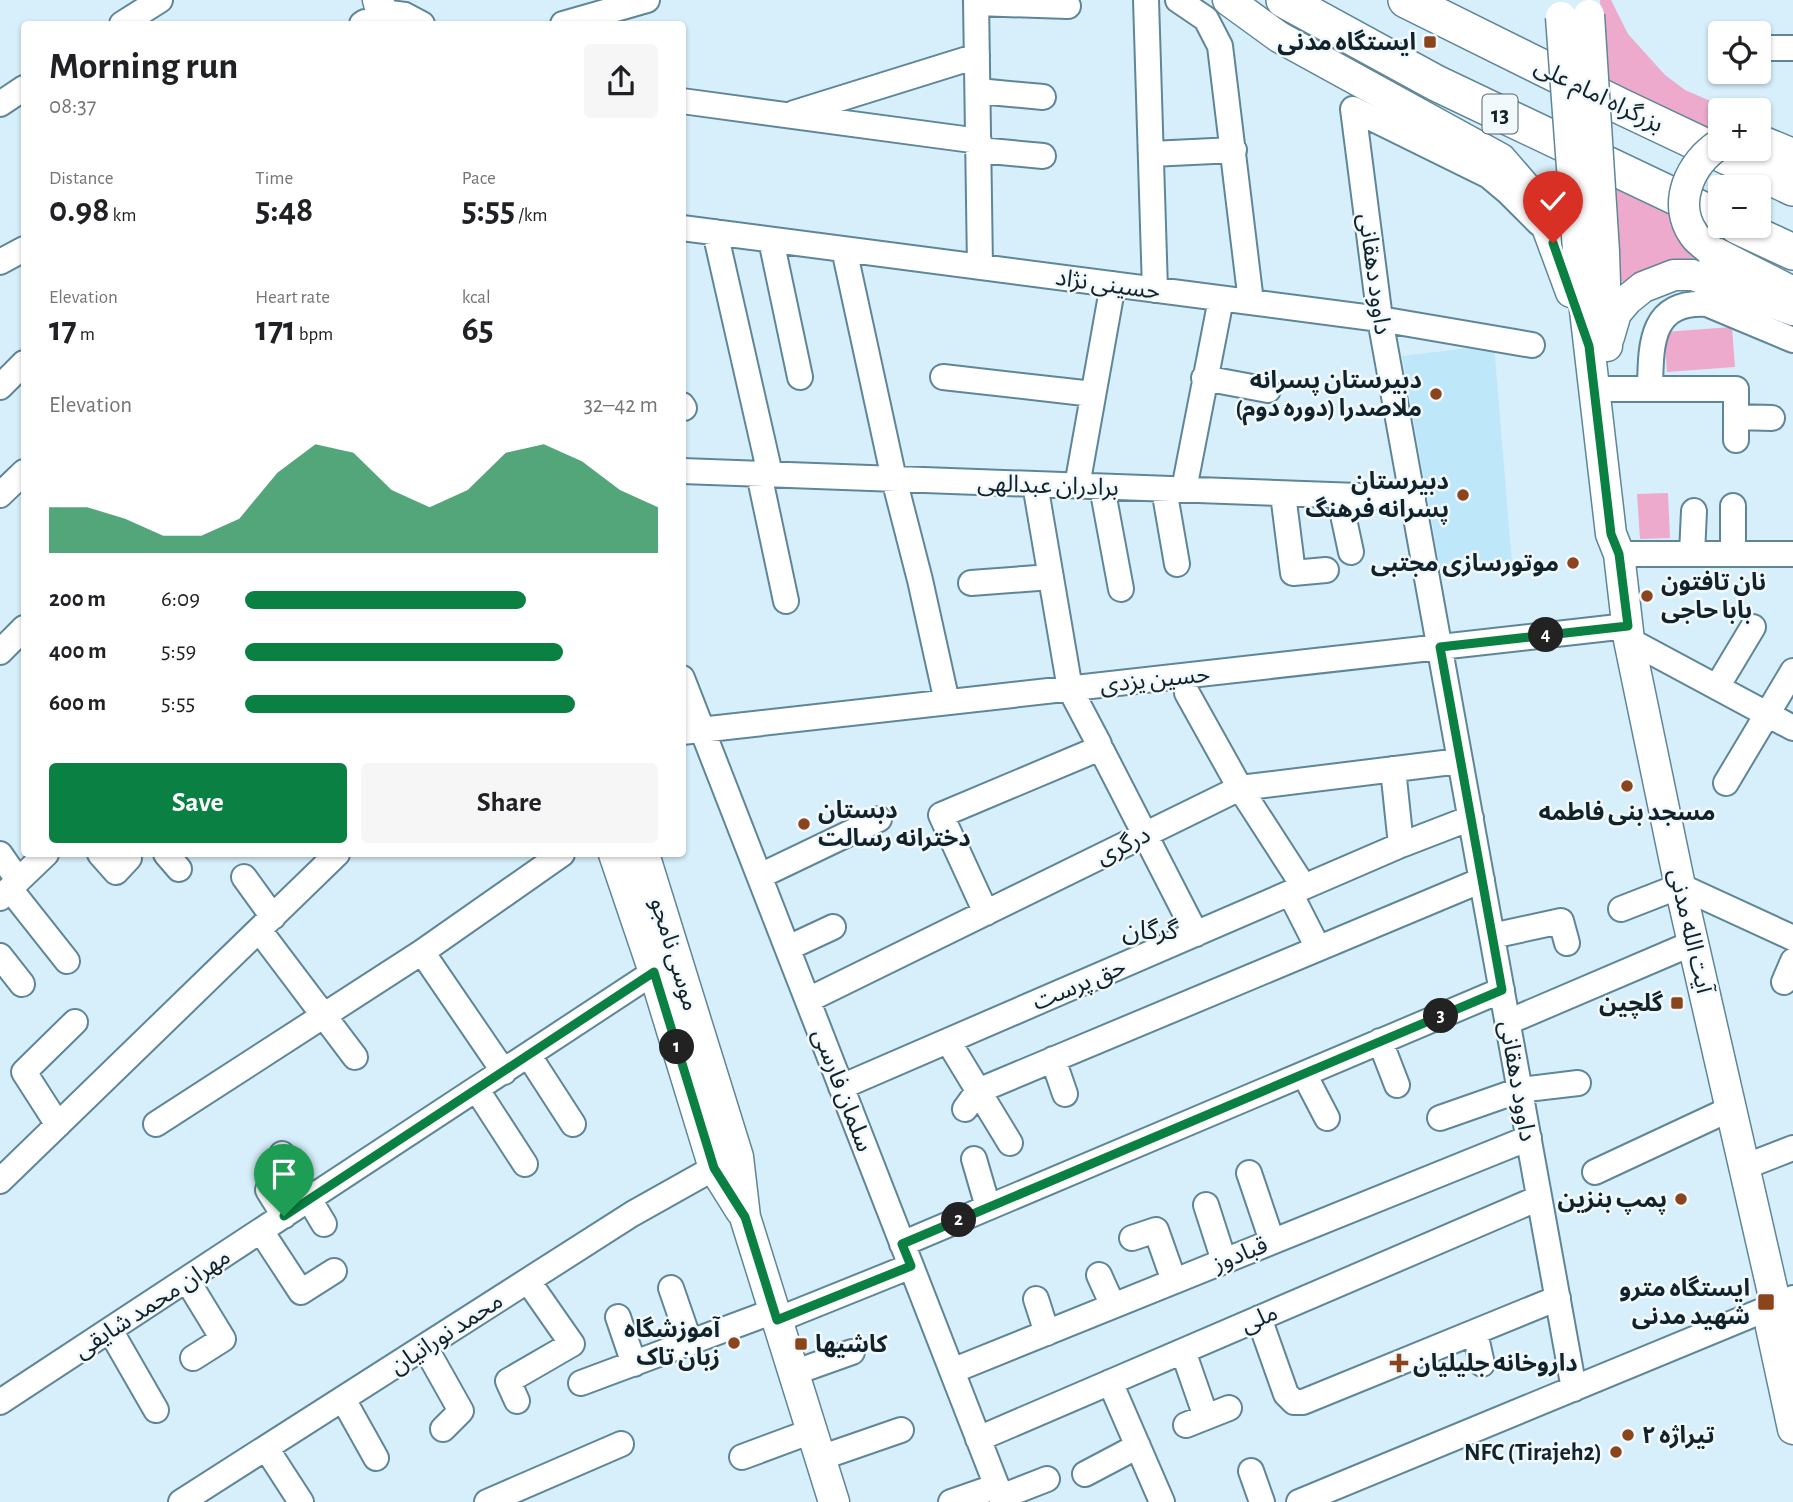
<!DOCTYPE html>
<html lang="en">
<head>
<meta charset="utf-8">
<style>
	body { margin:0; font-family:"Alegreya Sans","Noto Sans Arabic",sans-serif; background:#f6f6f6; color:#202124; height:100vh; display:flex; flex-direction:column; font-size:26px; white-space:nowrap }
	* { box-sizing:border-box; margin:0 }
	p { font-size:23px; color:#757577 }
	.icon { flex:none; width:38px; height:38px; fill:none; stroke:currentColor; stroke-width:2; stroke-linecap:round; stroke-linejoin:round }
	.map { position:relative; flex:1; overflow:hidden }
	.side { position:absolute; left:21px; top:21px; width:665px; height:836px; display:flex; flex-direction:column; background:#fff; border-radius:7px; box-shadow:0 2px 5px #0004 }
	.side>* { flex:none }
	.controls { position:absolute; left:1708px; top:21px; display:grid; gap:14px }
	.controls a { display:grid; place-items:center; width:63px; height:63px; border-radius:7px; background:#fff; box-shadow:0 2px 5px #0004; font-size:35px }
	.pin { position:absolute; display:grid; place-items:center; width:60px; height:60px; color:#fff; margin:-72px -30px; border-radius:50% 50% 50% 0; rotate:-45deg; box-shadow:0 0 7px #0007 }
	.pin .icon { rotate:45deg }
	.km { position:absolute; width:35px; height:35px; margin:-18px; border-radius:50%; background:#222; color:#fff; font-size:19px; line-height:35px; text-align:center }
	.round { display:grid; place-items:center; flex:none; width:74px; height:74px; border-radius:7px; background:#f6f6f6 }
	.summary { display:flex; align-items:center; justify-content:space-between; height:119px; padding:0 28px }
	h1 { font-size:38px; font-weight:700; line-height:52px }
	.figures { display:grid; grid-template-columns:repeat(3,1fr); gap:10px; height:119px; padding:7px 28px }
	.figures div { display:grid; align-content:center }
	.figures b { font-size:35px; font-weight:700 }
	.figures small { font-size:19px; font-weight:400 }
	.figures p { font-size:19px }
	.chart { height:196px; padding:14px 28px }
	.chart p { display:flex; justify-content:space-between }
	.chart svg { width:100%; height:126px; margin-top:7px; fill:#0b8043; opacity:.7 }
	.cta { display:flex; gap:14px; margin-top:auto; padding:14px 28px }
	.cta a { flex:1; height:80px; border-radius:7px; background:#0b8043; color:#fff; font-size:28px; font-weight:700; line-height:80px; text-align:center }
	.cta a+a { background:#f6f6f6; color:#202124 }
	ul { padding:0 28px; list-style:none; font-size:23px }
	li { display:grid; grid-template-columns:112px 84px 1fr; align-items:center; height:52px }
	li i { height:18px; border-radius:9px; background:#0b8043 }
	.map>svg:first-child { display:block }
</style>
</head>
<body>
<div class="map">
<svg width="1793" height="1502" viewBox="0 0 1793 1502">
	<rect width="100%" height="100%" fill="#d6effb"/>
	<!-- built -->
	<path fill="#bfe7fa" d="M 1494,345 L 1512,563 L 1440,567 L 1402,356 Z"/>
	<!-- green -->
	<path fill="#eac" d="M 1600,0 L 1611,0 L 1628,34 L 1665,75 L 1685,90 L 1731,110 L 1720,110 L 1720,133 L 1713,136 L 1605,81 Z
		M 1612,182 L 1672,212 L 1711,268 L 1626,284 L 1620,280 Z
		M 1732,327 L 1735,367 L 1667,372 L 1664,332 Z
		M 1668,493 L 1670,538 L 1640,539 L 1637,494 Z"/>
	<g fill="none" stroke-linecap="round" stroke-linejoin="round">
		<defs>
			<path id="minor" d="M 976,0 L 980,267
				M 1146,0 L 1155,290
				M 1178,0 L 1206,19 L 1220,46 L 1251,302
				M 976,3 L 1068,6
				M 382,12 L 405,15 L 422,24
				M 122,24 L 160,0
				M 362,24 L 365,22
				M 563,24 L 647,0
				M 1759,48 L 1793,48
				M 978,91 L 1043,97
				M 682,101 L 979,141
				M 0,104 L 24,88
				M 1353,109 L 1380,319 L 1574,1389
				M 1353,109 L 1489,176 L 1508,192 L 1539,223
				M 794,113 L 977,56
				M 979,150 L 1043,156
				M 1151,154 L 1234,150
				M 682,228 L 1380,319 L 1532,345
				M 715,232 L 770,474
				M 771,240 L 800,377
				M 844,249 L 894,479 L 920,580 L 947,702
				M 0,262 L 24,249
				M 943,377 L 1093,394
				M 1204,378 L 1268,390
				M 0,387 L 24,363
				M 1650,388 C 1651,344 1650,301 1707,304 L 1793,340
				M 1593,389 L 1736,389 L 1736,440
				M 682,405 L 684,408
				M 1736,417 L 1772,418
				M 682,471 L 1413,498
				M 759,474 L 786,601
				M 1186,479 L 1221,299
				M 1035,484 L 1070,689 L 1099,744
				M 1077,486 L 1113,284
				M 1102,487 L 1121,589
				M 1164,489 L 1177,564
				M 1283,494 L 1293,573 L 1326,570
				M 0,495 L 24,472
				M 1339,496 L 1351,552
				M 1619,554 L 1793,554
				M 1692,554 L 1694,511
				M 1733,554 L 1733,506
				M 971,583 L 1051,577
				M 1629,640 L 1793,728
				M 0,652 L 24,628
				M 682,678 L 1003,1502
				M 1717,687 L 1753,627
				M 1187,693 L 1240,788 L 1304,887
				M 682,732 L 1627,626
				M 1102,751 L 1196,934
				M 1393,769 L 1401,845
				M 1726,783 L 1793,671
				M 0,854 L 18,880
				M 100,854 L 116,872 L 129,858
				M 166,854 L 179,869
				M 760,876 L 879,819
				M 244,877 L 273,917
				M 10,889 L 67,961
				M 1290,893 L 1318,948
				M 0,898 L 46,854
				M 1621,909 L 1680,886 L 1793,938
				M 986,913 L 941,815 L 1093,751
				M 259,930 L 355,1057
				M 1492,936 L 1561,921 L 1567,943
				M 788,948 L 833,927
				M 422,952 L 504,1072
				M 0,956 L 22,984
				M 1784,982 L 1793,961
				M 808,1000 L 1240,788 L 1460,761
				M 1508,1022 L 1693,943
				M 948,1041 L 1010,1143
				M 1380,1041 L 1397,1085
				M 529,1056 L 573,1124
				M 1053,1059 L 1065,1094
				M 1304,1074 L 1327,1118
				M 841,1087 L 1401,845 L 1471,818
				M 477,1090 L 525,1164
				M 965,1109 L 978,1091 L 1482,880
				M 1440,1118 L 1520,1090 L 1578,1083
				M 156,1124 L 422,952 L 562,854
				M 58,1125 L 24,1072 L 75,1022
				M 282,1154 L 324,1224
				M 974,1159 L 988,1207
				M 1744,1167 L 1793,1148
				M 1595,1172 L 1730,1109
				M 1249,1173 L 1272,1241
				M 0,1181 L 337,854
				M 268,1190 L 284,1216
				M 1206,1205 L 1224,1261
				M 261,1231 L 301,1292 L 334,1271
				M 1132,1238 L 1156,1230 L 1174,1281
				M 902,1244 L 1502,990
				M 1099,1275 L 1113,1306
				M 187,1280 L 223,1339 L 193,1358
				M 671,1288 L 690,1343
				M 1036,1299 L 1047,1333
				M 618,1317 L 634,1364
				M 1259,1318 L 1286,1394 L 1294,1402 L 1303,1402 L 1558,1298
				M 777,1320 L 911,1266
				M 110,1330 L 156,1410
				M 1475,1332 L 1482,1364
				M 425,1347 L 461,1411 L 443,1429
				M 1183,1351 L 1206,1417
				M 952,1371 L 1529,1138
				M 793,1373 L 852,1352
				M 1110,1382 L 1162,1502
				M 581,1383 L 774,1311
				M 343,1399 L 376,1458
				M 517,1401 L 508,1381 L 572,1344 L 528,1281
				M 0,1402 L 654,972
				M 1186,1425 L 1229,1408
				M 978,1439 L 1539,1198
				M 266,1448 L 301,1502
				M 742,1457 L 812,1431
				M 820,1458 L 901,1430
				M 1251,1471 L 1262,1502
				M 1085,1474 L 1138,1446
				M 1001,1497 L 1047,1479
				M 181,1502 L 632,1214 L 714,1168
				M 487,1502 L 621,1444
				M 951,1502 L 997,1486
				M 1299,1502 L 1793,1298"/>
			<path id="major" d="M 378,0 L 385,24
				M 1228,0 L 1279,37 L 1501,159 L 1527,189 L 1544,219 L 1571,292
				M 1759,140 L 1793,154
				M 1578,250 L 1611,534 L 1619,554 L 1629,640 L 1680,886 L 1776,1306 L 1786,1322 L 1793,1350
				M 1710,250 L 1793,292
				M 1604,252 L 1607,346
				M 1609,337 L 1616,313 L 1627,300 L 1643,287 L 1674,275 L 1693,275 L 1793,310
				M 614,854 L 654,972 L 714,1168 L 741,1211
				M 644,854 L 738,1157 L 745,1217 L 834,1502
				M 1771,1327 L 1793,1429"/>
			<path id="highway" d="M 1284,0 L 1436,83 L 1720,218
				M 1406,0 L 1620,106 L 1793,188
				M 1737,226 L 1793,252"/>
		</defs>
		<!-- minor casing -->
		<use href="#minor" stroke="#5f8698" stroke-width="28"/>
		<!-- major casing -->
		<use href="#major" stroke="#5f8698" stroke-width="33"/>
		<!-- highway casing -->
		<use href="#highway" stroke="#5f8698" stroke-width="38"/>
		<!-- minor -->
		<use href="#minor" stroke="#fff" stroke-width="24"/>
		<!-- major -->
		<use href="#major" stroke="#fff" stroke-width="30"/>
		<!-- highway -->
		<use href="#highway" stroke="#fff" stroke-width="35"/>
		<defs>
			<path id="major-bridge" d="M 1589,15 L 1604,252
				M 1561,17 L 1578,250
				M 1710,250 C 1705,245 1698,241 1694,235 C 1671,203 1691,162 1720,144"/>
		</defs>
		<!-- major-bridge casing -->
		<use href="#major-bridge" stroke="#5f8698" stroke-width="33" stroke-linecap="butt"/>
		<!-- major-bridge -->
		<use href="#major-bridge" stroke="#fff" stroke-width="30"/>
	</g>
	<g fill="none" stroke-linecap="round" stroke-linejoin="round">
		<defs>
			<path id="route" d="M 284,1216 L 654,972 L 714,1168 L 745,1217 L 777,1320 L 911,1266 L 902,1244 L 1502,990 L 1440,647 L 1628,626 L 1619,554 L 1611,534 L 1589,346 L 1553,243"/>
		</defs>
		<!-- route casing -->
		<use href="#route" stroke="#fff" stroke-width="14"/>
		<!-- route -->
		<use href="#route" stroke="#0b8043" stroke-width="9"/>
	</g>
	<!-- markers -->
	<g fill="#8a451c" stroke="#f1f9fd" stroke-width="2.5">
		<rect x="1423" y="35" width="14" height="14" rx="3.5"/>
		<circle cx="1436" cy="394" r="7"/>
		<circle cx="1463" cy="495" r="7"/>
		<circle cx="1573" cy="563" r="7"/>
		<circle cx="1647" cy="596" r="7"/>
		<circle cx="1627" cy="786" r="7"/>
		<circle cx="804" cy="824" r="7"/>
		<rect x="1670" y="996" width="14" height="14" rx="3.5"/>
		<circle cx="1681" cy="1199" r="7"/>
		<rect x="1757" y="1293" width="18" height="18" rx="3.5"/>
		<circle cx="734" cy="1343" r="7"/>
		<rect x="794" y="1337" width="14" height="14" rx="3.5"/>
		<path d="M1395.5 1352.5h7v7h7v7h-7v7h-7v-7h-7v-7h7z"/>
		<circle cx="1628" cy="1435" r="7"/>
		<circle cx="1616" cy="1452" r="7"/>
	</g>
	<g text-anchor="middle" stroke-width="5" stroke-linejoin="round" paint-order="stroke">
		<!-- shield labels -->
		<rect fill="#f1f9fd" stroke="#556269" stroke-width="2" x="1482.5" y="94.5" width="35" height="39" rx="5"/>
		<g font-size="23" font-weight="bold" fill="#12222a">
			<text x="1500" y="122">13</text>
		</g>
		<!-- poi labels -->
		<g font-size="24" font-weight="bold" fill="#12222a" stroke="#f1f9fd" text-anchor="end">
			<text x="1416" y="50">ایستگاه مدنی</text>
			<text x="1422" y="388">دبيرستان پسرانه<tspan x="1422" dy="28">ملاصدرا (دوره دوم)</tspan></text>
			<text x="1449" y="489">دبیرستان<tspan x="1449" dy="28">پسرانه فرهنگ</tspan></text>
			<text x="1559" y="571">موتورسازی مجتبی</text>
			<text x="1661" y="590" text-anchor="start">نان تافتون<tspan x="1661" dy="28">بابا حاجی</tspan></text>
			<text x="818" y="818" text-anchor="start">دبستان<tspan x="818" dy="28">دخترانه رسالت</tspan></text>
			<text x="1627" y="820" text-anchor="middle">مسجد بنی فاطمه</text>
			<text x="1663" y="1011">گلچین</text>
			<text x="1667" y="1207">پمپ بنزین</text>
			<text x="1750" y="1296">ایستگاه مترو<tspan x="1750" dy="28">شهید مدنی</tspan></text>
			<text x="720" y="1337">آموزشگاه<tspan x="720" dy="28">زبان تاک</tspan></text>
			<text x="815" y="1352" text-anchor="start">کاشیها</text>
			<text x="1413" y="1371" text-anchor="start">داروخانه جلیلیان</text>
			<text x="1642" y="1443" text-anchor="start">تیراژه ۲</text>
			<text x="1602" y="1460">NFC (Tirajeh2)</text>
		</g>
		<!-- street labels -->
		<g font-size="24" fill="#12222a" stroke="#f1f9fd">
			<text transform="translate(1599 95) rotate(26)" y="8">بزرگراه امام علی</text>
			<text transform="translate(1375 274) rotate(82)" y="8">داوود دهقانی</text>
			<text transform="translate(1108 284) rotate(8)" y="8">حسینی نژاد</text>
			<text transform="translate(1048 485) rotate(2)" y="8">برادران عبدالهی</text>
			<text transform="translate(1155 679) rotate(-6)" y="8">حسین یزدی</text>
			<text transform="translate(1123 845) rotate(-26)" y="8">درگری</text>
			<text transform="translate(1691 931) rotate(77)" y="8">آیت الله مدنی</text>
			<text transform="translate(675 954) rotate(73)" y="8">موسی نامجو</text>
			<text transform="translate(1079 984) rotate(-23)" y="8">حق پرست</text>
			<text transform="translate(1518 1081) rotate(80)" y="8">داوود دهقانی</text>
			<text transform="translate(843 1090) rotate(69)" y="8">سلمان فارسی</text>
			<text transform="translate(1240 1254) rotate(-22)" y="8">قبادوز</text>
			<text transform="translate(152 1303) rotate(-33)" y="8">مهران محمد شایقی</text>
			<text transform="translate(1259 1318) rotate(-23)" y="8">ملی</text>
			<text transform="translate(446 1333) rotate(-33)" y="8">محمد نورانیان</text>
		</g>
		<!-- neighbourhood labels -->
		<g font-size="26" fill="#12222a" stroke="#f1f9fd">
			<text x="1150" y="939">گرگان</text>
		</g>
	</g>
</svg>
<div class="controls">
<a><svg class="icon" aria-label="locate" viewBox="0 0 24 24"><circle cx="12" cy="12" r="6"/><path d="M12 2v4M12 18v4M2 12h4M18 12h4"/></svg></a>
<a>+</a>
<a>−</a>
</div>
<div class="pin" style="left:284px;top:1216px;background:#1e9e55"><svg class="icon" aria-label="arrive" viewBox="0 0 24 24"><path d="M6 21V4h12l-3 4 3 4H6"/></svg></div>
<div class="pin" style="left:1553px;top:243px;background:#d93025"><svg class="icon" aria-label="check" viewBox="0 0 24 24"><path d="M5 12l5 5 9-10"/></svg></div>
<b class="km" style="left:677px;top:1047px">1</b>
<b class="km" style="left:959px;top:1220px">2</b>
<b class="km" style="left:1441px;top:1016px">3</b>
<b class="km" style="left:1546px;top:635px">4</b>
<section class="side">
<div class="summary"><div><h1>Morning run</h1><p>08:37</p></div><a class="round"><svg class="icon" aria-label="share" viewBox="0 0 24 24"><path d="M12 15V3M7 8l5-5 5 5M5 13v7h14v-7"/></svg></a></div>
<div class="figures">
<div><p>Distance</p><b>0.98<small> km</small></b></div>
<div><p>Time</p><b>5:48</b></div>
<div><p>Pace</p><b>5:55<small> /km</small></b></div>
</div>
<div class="figures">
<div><p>Elevation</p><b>17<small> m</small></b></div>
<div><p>Heart rate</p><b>171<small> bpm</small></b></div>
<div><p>kcal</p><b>65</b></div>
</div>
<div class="chart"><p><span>Elevation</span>32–42 m</p>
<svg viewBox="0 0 160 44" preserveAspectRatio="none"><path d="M0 44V28L10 28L20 32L30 38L40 38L50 32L60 16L70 6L80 9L90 22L100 28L110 22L120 9L130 6L140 12L150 22L160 28V44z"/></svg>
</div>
<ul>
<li><b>200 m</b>6:09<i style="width:68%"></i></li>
<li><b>400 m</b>5:59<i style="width:77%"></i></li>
<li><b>600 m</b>5:55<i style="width:80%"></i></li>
</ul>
<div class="cta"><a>Save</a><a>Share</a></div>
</section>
</div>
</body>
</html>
